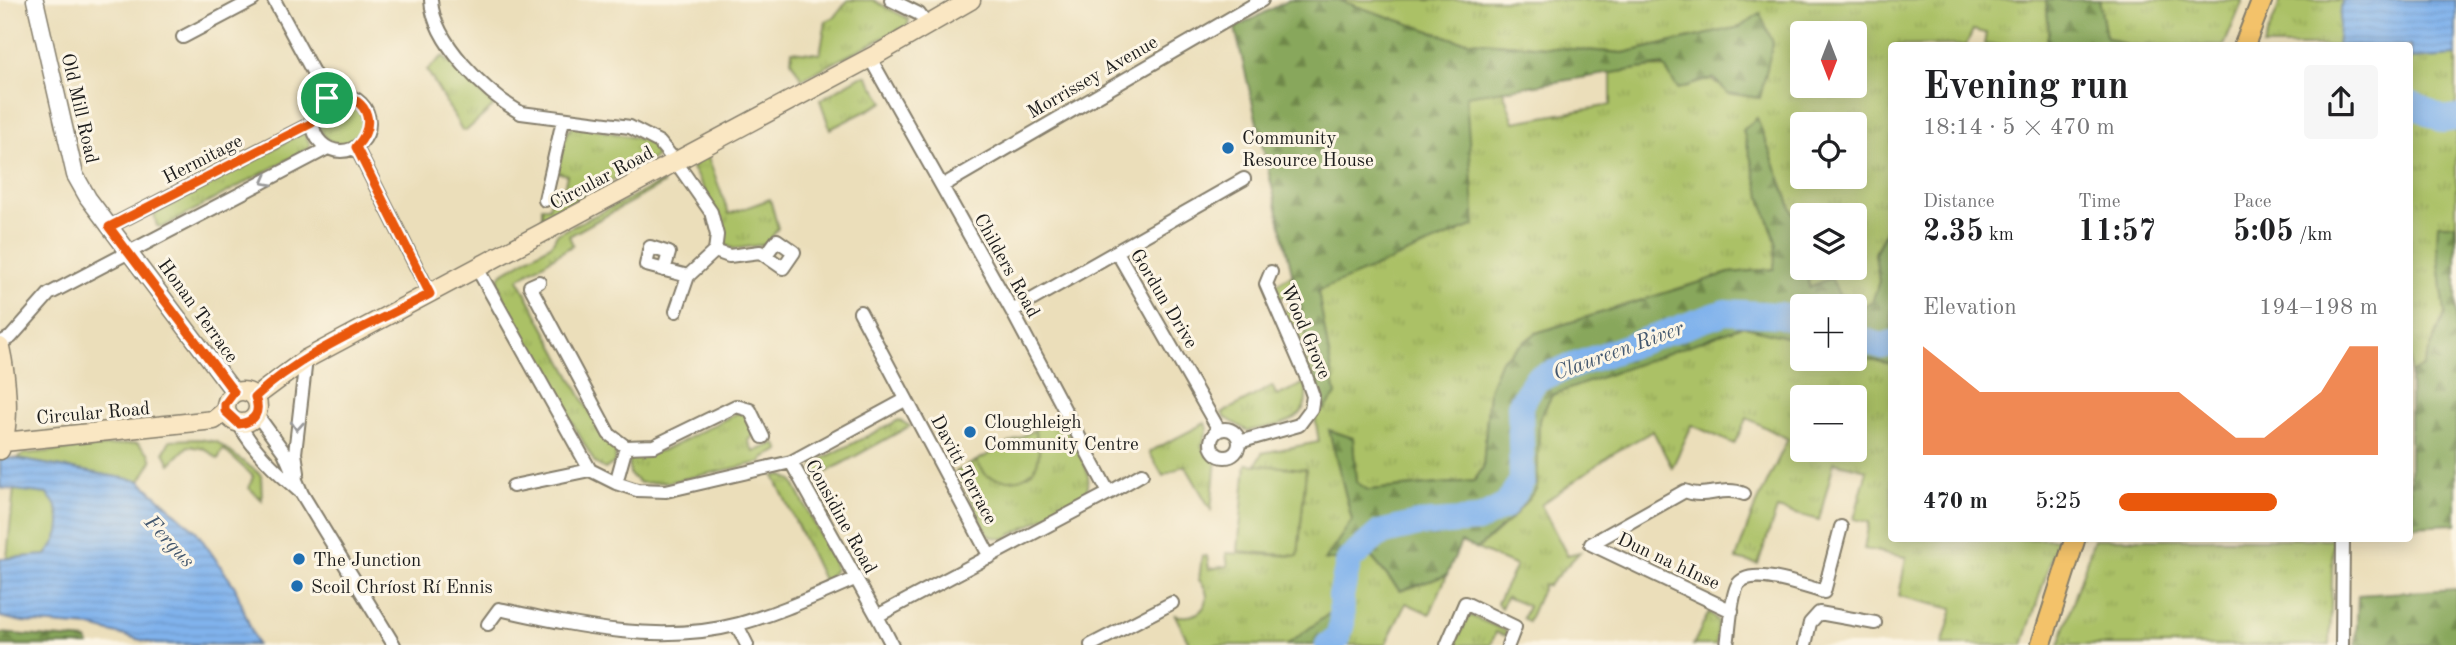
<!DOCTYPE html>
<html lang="en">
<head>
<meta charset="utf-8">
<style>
	body { margin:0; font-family:"Old Standard TT",serif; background:#f6f6f6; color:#202124; height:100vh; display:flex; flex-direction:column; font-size:26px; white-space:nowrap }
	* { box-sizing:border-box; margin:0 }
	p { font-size:23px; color:#757577 }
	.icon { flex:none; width:38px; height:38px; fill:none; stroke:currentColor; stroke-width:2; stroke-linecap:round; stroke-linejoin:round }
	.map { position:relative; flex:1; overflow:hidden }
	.panel { position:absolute; left:1888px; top:42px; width:525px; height:500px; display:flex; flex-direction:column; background:#fff; border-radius:7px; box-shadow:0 4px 18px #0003 }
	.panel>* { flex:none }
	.needle { width:46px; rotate:180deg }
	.buttons { position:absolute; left:1790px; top:21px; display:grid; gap:14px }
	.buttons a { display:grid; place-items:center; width:77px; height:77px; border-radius:7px; background:#fff; box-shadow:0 4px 18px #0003; font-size:35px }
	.pin { position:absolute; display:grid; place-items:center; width:60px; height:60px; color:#fff; margin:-30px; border:4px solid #fff; border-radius:50%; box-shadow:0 2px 7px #0007 }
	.round { display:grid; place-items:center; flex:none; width:74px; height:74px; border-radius:7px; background:#f6f6f6 }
	.headline { display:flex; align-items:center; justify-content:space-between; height:119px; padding:0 35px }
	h1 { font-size:38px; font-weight:700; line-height:52px }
	.stats { display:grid; grid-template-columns:repeat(3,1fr); gap:10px; height:119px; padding:7px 35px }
	.stats div { display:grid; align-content:center }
	.stats b { font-size:30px; font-weight:700 }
	.stats small { font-size:19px; font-weight:400 }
	.stats p { font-size:19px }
	.chart { height:196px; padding:14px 35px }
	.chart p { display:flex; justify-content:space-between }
	.chart svg { width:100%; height:126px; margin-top:7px; fill:#ea580c; opacity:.7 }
	ul { padding:0 35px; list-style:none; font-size:23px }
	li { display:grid; grid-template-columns:112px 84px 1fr; align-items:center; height:52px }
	li i { height:18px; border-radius:9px; background:#ea580c }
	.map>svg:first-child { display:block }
</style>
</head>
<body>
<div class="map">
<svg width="2456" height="645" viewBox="0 0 2456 645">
	<defs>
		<pattern id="grass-tufts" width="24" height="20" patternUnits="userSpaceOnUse" patternTransform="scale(1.75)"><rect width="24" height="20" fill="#abc166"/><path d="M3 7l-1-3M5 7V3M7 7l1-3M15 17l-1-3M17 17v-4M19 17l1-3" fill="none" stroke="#93a558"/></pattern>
		<pattern id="forest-firs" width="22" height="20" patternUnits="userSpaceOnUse" patternTransform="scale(1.75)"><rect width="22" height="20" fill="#88a75b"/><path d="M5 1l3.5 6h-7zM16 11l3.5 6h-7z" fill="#6e874a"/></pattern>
		<pattern id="water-rules" width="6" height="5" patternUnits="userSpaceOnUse" patternTransform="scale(1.75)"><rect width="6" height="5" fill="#80b2ec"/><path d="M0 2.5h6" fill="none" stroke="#6e98ca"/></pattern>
	</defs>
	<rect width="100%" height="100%" fill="#fcf5e5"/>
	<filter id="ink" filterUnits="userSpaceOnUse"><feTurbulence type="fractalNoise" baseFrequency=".0143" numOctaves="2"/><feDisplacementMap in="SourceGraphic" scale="14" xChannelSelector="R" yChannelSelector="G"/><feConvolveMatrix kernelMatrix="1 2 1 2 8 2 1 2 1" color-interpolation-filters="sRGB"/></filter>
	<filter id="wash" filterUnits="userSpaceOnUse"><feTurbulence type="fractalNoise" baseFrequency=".00686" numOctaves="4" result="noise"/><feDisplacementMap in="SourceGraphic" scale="28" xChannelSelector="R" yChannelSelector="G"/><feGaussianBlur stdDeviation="1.57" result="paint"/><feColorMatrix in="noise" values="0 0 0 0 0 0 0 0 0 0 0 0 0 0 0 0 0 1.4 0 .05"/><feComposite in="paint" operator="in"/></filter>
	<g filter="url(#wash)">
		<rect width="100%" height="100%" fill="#ebdeba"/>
		<!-- grass -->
		<path fill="url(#grass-tufts)" stroke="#646e41" stroke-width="2" fill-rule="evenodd" d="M 848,0 L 873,0 L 909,19 L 908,25 L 802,79 L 791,61 L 792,51 L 820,54 L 826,21 L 835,17 Z
			M 1338,0 L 2046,0 L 2049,31 L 2046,45 L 1984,45 L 1986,33 L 1973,30 L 1966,45 L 1892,46 L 1892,216 L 1875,253 L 1879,281 L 1873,303 L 1860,307 L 1839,294 L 1809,287 L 1806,268 L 1855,268 L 1855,215 L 1802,215 L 1802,246 L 1800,231 L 1757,119 L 1762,201 L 1777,242 L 1774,269 L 1729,273 L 1536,333 L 1501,360 L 1489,390 L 1483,468 L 1474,481 L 1368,490 L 1356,482 L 1353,438 L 1329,430 L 1352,520 L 1349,560 L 1369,554 L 1400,591 L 1447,575 L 1430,614 L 1406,603 L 1385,645 L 1335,645 L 1331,613 L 1287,645 L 1190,645 L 1175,615 C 1200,622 1218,600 1199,580 L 1202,556 L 1207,556 L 1209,569 L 1228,566 L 1226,553 L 1298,556 L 1306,470 L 1256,465 L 1262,453 L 1319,442 L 1315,417 L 1321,397 L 1283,312 L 1292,308 L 1287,295 L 1277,299 L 1275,285 L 1291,275 L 1324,409 L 1336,395 L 1317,291 L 1474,225 L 1465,96 L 1503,90 L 1514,122 L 1611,105 L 1611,73 C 1652,66 1696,59 1728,93 L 1760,14 L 1740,27 L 1623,53 L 1457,40 ZM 1802,33 L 1855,33 L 1855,86 L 1802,86 ZM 1802,124 L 1855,124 L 1855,177 L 1802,177 Z
			M 2099,0 L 2243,0 L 2224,46 L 2126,45 L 2106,37 Z
			M 2281,0 L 2456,0 L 2456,235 L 2453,224 L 2437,245 L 2445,313 L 2423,367 L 2410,373 L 2410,46 L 2263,46 Z
			M 443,56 L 494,106 L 466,131 L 462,130 L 427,70 Z
			M 861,76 L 867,76 L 884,102 L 830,129 L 820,100 Z
			M319 122a22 22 0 1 1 44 0a22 22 0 1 1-44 0Z
			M 575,125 L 645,140 L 653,147 L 656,157 L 542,218 L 542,207 L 549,207 L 552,195 L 562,197 L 567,175 L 557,172 L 567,132 Z
			M 300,134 L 305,134 L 310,144 L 309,148 L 163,227 L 157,226 L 154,214 Z
			M 707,154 L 729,214 L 770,199 L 778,228 L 767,244 L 734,249 L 725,245 L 721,219 L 692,168 L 699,157 Z
			M 662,182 L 663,184 L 569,236 L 573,245 L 518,279 L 602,435 L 616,451 L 615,462 L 605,469 L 595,463 L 505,303 L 498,281 L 501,274 L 552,244 L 557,234 Z
			M 1742,326 L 1802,341 L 1802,359 L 1855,359 L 1855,356 L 1892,364 L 1892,539 L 2058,539 L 2023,645 L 1942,645 L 1953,609 L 1899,596 L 1906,557 L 1864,549 L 1869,522 L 1854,519 L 1867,470 L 1834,462 L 1819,520 L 1777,509 L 1758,564 L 1736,559 L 1752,514 L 1788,439 L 1747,418 L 1734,444 L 1692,425 L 1672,468 L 1653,431 L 1612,454 L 1541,505 L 1567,555 L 1580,552 L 1548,586 L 1544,584 L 1528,622 L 1523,618 L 1528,606 L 1506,597 L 1501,608 L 1497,603 L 1516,566 L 1477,549 L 1514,516 L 1537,488 L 1539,420 L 1552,395 ZM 1802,397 L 1855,397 L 1855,450 L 1802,450 Z
			M 1305,383 C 1314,425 1278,424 1248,431 L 1226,418 L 1222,413 L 1272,386 L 1277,396 Z
			M 741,411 L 745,414 L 755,433 L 748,441 L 754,452 L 775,443 L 780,450 L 763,458 L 763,462 L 669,482 L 640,483 L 630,475 L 629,461 L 638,453 L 661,451 L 675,445 Z
			M 1057,416 C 1069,438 1101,474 1083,497 L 1004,539 L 989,536 L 956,472 L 976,461 L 987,476 L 1013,480 L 1039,444 L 1034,430 Z
			M 899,420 L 910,426 L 814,479 L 814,467 L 818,461 Z
			M 1205,423 L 1208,428 L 1202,446 L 1207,456 L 1216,460 L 1211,510 L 1185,465 L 1163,476 L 1149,452 Z
			M 199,439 L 217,442 L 261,475 L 262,500 L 249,488 L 253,476 L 223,449 L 218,459 L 205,449 L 188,446 L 170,464 L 164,452 L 170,440 Z
			M 781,475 L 792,480 L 834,562 L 835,570 L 824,582 L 774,476 Z
			M 2094,539 L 2333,539 L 2330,645 L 2059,645 Z
			M 1709,612 L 1718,621 L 1716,645 L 1693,645 Z
			M 1469,615 L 1506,631 L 1506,636 L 1496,632 L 1491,645 L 1454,645 Z"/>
		<!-- forest -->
		<path fill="url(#forest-firs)" stroke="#52623c" stroke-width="2" d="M 1289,0 L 1338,0 L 1457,40 L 1623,53 L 1740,27 L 1760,13 L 1773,43 L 1760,98 L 1727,93 L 1714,78 L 1678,89 L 1663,65 L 1466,96 L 1475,225 L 1318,291 L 1336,395 L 1324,410 L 1235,28 Z
			M 2046,0 L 2099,0 L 2106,37 L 2126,45 L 2046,45 L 2049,31 Z
			M 1757,118 L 1800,231 L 1802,268 L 1806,268 L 1809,287 L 1831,278 L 1839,294 L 1860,307 L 1872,303 L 1879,281 L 1875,254 L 1892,216 L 1892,364 L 1855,356 L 1855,306 L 1802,306 L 1802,341 L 1742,326 L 1552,395 L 1539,420 L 1537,488 L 1514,516 L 1477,549 L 1461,542 L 1447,575 L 1400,591 L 1369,554 L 1349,560 L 1325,560 L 1352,520 L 1329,430 L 1353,438 L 1356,482 L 1368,490 L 1474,481 L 1483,468 L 1489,390 L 1501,360 L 1536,333 L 1729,273 L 1774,269 L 1776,242 L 1762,201 L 1743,130 Z
			M 2438,224 L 2454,224 L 2456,235 L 2456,524 L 2410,526 L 2410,373 L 2423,367 L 2445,313 L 2437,245 Z
			M 2456,589 L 2456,645 L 2356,645 L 2358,595 Z
			M 1331,612 L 1335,645 L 1287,645 Z
			M 0,633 L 87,640 L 89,645 L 0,645 Z"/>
		<!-- park -->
		<path fill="#abc166" stroke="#646e41" stroke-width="2" d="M 1034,430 C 1050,469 1025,489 987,476 L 976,461 Z
			M 137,443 L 149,453 L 152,461 L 140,481 L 17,459 L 24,454 Z
			M 1246,464 L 1306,469 L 1298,556 L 1238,551 Z
			M 14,488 L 47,494 L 56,504 L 61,525 L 58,542 L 46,555 L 7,558 Z"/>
		<!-- water -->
		<path fill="url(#water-rules)" stroke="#4e6784" stroke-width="2" d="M 2342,0 L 2456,0 L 2456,56 L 2410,59 L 2410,46 L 2337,45 Z
			M 0,456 L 140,481 L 196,531 L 235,587 L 257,645 L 156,644 L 91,627 L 23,622 L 0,617 L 0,559 L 46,555 C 63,536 66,514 47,494 L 0,488 Z"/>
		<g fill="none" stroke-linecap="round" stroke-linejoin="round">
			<!-- river -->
			<path stroke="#80b2ec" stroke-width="26" d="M 2410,103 L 2444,120 L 2456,118
				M 1855,338 L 1882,346 L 1892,343
				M 1328,645 L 1338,638 L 1342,623 L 1341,596 L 1349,560 L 1380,533 L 1418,524 L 1478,520 L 1505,506 L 1522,481 L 1520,405 L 1536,379 L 1725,312 L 1779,315 L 1802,322"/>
		</g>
	</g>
	<g filter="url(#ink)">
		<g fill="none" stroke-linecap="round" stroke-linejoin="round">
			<defs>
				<path id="minor" d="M 274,0 L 327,98
					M 431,0 C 433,42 486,93 521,113 L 630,127 L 659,142 L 676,162 L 711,212 L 717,235 L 715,251 L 688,276 L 676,311
					M 891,0 L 919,14 L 928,26
					M 183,37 L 253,0
					M 870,58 L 1012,311 L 1109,493 L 877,616 L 892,645
					M313 123a28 28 0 1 1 56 0a28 28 0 1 1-56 0Z
					M 356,147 L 430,294
					M 942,186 L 1262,0
					M 545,200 L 563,120
					M 109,227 L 312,123
					M 715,251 L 729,256 L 760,252 L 783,268 L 794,252 L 777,240 L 766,255
					M 1117,252 L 1219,430
					M 477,268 L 590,470 L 513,486
					M 664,270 L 669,253 L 650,247 L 646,265 L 688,276
					M 539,282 L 530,286 L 609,434 L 626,447 L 616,483 L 590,470
					M 1012,311 L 1244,179
					M 860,312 L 990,557
					M 0,343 L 11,337 L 49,294 L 326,149
					M 257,415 L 284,452 L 302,494 L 394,645
					M 239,424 C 254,451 276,471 299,491
					M1211 443a14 14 0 1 1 28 0a14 14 0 1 1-28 0Z
					M 1239,442 L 1299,425 L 1311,409 L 1313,396 L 1306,376 L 1266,284 L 1271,272
					M 626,447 L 654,446 L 736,406 L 750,410 L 763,437
					M 791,462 L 877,616
					M 298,473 L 295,453 L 306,359
					M 616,483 L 637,490 L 666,491 L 791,462 L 905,400
					M 1109,493 L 1142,474
					M 1732,611 L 1591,544 L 1685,491 C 1705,500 1723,485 1744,494
					M 488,624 L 499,609 C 577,626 660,645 739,624 C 779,613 817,595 855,579
					M 737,625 L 747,645
					M 1091,645 L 1172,603
					M 1447,645 L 1465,603 L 1515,627 L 1508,645
					M 1727,645 C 1730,627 1730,602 1737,586 C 1748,564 1805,587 1824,592 L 1841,527
					M 1805,645 L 1810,623 L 1819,613 L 1875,623
					M 2342,645 L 2343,539"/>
				<path id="tertiary" d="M 35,0 L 75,175 L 88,198 L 234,392"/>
				<path id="secondary" d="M 0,347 C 6,374 12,425 0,450
					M226 407a16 16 0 1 1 32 0a16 16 0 1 1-32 0Z
					M 255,397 L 306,359 L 881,52 L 971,0
					M 4,442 L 214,420 L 225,411"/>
				<path id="primary" d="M 2244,46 L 2262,0
					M 2041,645 L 2075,539"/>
			</defs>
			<!-- minor casing -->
			<use href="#minor" stroke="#847d6b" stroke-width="16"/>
			<!-- tertiary casing -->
			<use href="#tertiary" stroke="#847d6b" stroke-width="19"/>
			<!-- secondary casing -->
			<use href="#secondary" stroke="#847d6b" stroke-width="21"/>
			<!-- primary casing -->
			<use href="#primary" stroke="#847d6b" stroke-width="23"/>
			<!-- minor -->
			<use href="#minor" stroke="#fff" stroke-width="12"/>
			<!-- tertiary -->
			<use href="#tertiary" stroke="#fff" stroke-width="16"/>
			<!-- secondary -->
			<use href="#secondary" stroke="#fae7c3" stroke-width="18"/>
			<!-- primary -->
			<use href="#primary" stroke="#f3c26a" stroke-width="19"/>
		</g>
		<!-- one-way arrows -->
		<defs><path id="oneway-chevron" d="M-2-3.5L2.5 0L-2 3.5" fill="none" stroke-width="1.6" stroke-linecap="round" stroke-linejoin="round" transform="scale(1.75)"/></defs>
		<g stroke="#999">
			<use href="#oneway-chevron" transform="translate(266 181) rotate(152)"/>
			<use href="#oneway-chevron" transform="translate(297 426) rotate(94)"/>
		</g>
	</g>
	<g fill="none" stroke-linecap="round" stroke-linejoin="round" filter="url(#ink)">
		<defs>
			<path id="route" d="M 339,95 C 370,100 376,125 356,147 L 430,294 C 371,325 304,351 255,397 C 261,412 255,422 239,424 L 225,411 L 225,404 L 234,392 L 109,227 L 312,123 C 315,107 323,99 339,95 Z"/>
		</defs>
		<!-- route casing -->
		<use href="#route" stroke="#fff" stroke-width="14"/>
		<!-- route -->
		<use href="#route" stroke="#ea580c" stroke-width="9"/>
	</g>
	<!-- markers -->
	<g fill="#1f6fb2" stroke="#fcf5e5" stroke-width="2.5">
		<circle cx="1228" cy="148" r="7"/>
		<circle cx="970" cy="432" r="7"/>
		<circle cx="299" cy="559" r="7"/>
		<circle cx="297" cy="586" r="7"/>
	</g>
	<g text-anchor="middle" stroke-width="6" stroke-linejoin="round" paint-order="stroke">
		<!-- street labels -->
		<g font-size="19" fill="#1c1c1c" stroke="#fcf5e5">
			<text transform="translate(1092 76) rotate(-30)" y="7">Morrissey Avenue</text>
			<text transform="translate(81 108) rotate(77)" y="7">Old Mill Road</text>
			<text transform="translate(202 158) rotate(-27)" y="7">Hermitage</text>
			<text transform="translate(601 177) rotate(-28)" y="7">Circular Road</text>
			<text transform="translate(1008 265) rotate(61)" y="7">Childers Road</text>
			<text transform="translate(1165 298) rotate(59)" y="7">Gordun Drive</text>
			<text transform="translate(199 310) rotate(54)" y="7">Honan Terrace</text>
			<text transform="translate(1307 331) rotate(67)" y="7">Wood Grove</text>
			<text transform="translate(93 412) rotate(-5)" y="7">Circular Road</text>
			<text transform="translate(965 469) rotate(62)" y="7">Davitt Terrace</text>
			<text transform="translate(842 516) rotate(61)" y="7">Considine Road</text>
			<text transform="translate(1669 560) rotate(25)" y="7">Dun na hInse</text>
		</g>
		<!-- poi labels -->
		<g font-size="19" fill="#1c1c1c" stroke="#fcf5e5" text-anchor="start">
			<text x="1242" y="144">Community<tspan x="1242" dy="22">Resource House</tspan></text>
			<text x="984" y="428">Cloughleigh<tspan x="984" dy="22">Community Centre</tspan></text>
			<text x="313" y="566">The Junction</text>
			<text x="311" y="593">Scoil Chríost Rí Ennis</text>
		</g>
		<!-- water labels -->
		<g font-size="21" font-style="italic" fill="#44586f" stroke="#fcf5e5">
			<text transform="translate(1618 350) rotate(-20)" y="7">Claureen River</text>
			<text transform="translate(170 541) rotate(47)" y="7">Fergus</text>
		</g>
	</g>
</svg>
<div class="buttons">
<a><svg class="needle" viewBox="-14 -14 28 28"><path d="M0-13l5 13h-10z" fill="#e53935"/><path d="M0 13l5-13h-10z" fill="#757577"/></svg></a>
<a><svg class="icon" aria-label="locate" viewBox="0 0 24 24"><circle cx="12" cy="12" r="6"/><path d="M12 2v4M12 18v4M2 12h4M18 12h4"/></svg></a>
<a><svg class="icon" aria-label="layers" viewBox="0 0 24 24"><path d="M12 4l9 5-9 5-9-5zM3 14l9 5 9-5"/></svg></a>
<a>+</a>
<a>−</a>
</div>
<div class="pin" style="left:327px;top:98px;background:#1e9e55"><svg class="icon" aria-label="arrive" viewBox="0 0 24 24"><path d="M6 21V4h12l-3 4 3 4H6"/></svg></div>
<section class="panel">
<div class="headline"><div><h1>Evening run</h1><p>18:14 · 5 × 470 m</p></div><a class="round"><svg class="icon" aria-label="share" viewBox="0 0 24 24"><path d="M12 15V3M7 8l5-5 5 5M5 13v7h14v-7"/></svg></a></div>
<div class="stats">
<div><p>Distance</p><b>2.35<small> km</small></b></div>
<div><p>Time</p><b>11:57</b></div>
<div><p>Pace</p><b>5:05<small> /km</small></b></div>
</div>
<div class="chart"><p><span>Elevation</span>194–198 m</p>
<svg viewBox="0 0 160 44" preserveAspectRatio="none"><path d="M0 44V6L10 14L20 22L30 22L40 22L50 22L60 22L70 22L80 22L90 22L100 30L110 38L120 38L130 30L140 22L150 6L160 6V44z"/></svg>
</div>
<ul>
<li><b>470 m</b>5:25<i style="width:61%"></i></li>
</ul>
</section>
</div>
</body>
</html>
